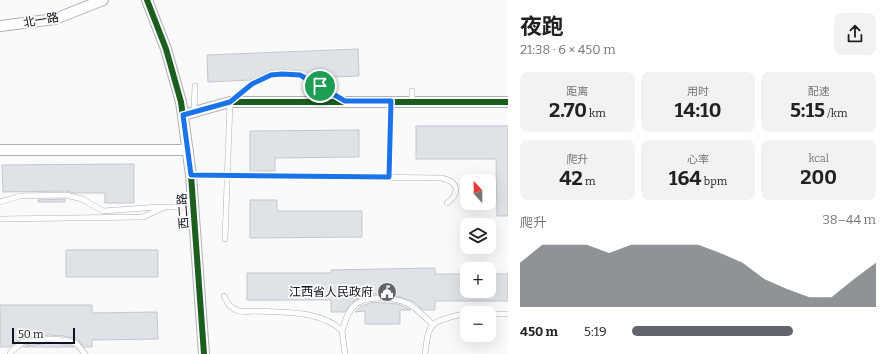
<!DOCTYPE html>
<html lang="zh">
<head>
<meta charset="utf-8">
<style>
	body { margin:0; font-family:Bitter,"Noto Sans SC",serif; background:#f2f2f2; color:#222; height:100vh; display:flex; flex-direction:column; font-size:15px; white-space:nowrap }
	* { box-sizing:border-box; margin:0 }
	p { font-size:13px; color:#767676 }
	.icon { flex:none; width:22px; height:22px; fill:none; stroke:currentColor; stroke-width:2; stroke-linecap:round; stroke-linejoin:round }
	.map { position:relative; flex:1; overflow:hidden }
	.details { display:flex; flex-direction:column; background:#fff; width:380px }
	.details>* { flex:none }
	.needle { width:26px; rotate:339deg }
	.tools { position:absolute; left:460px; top:174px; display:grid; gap:8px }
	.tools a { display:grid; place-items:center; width:36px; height:36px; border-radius:8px; background:#fff; box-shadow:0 4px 16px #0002; font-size:20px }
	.scale { position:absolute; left:12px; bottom:10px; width:63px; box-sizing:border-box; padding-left:4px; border:2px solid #0e131e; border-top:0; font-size:11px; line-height:14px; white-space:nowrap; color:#0e131e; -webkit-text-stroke:3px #fafafa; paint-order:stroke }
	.pin { position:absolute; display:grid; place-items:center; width:34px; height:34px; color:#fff; margin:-17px; border:2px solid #fff; border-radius:50%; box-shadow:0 1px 4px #0007 }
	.round { display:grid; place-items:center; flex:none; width:42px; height:42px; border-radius:8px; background:#f2f2f2 }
	.overview { display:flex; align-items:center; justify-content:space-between; height:68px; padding:0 12px }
	h1 { font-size:22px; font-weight:700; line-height:30px }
	.stats { display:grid; grid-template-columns:repeat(3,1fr); gap:6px; height:68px; padding:4px 12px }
	.stats div { display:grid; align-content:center; border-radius:8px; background:#f2f2f2; text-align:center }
	.stats b { font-size:20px; font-weight:700 }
	.stats small { font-size:11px; font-weight:400 }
	.stats p { font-size:11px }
	.chart { height:112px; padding:8px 12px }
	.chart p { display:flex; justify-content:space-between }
	.chart svg { width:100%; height:72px; margin-top:4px; fill:#61646b; opacity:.7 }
	ul { padding:0 12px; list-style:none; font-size:13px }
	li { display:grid; grid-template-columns:64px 48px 1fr; align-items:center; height:30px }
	li i { height:10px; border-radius:5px; background:#61646b }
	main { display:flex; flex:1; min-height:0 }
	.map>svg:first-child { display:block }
</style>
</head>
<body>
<main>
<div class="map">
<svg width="508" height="354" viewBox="0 0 508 354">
	<rect width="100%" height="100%" fill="#fafafa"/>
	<!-- building -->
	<path fill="#dfe2e7" stroke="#c4c7cd" d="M 358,49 L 359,76 L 312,78 L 301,71 L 282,70 L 270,71 L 251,80 L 208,82 L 207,55 Z
		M 416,126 L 508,126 L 508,216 L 497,216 L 496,159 L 416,159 Z
		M 359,130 L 359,157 L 275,158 L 275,171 L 250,171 L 250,131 Z
		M 134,164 L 134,203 L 105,203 L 105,193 L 74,193 L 66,191 L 3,192 L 2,165 Z
		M 65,199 L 65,202 L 38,202 L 38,200 Z
		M 250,200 L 277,200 L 277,211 L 362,211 L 362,237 L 250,238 Z
		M 66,250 L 158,250 L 158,277 L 66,277 Z
		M 435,268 L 435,274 L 467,274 L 467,291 L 489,291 L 489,274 L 508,274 L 508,301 L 435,301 L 435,310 L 423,310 L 414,302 L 400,297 L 374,294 L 357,299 L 351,303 L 345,312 L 331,312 L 331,300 L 247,300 L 247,273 L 331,273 L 331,270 Z
		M 374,302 L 398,304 L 411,310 L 400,310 L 400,324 L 365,324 L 365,311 L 355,312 L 361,306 Z
		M 0,305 L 92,305 L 92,313 L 157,312 L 158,339 L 92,340 L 92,347 L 84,347 L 77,339 L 64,336 L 49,335 L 23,338 L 10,347 L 0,347 Z
		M 49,343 L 63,344 L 74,347 L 23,347 L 25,346 Z"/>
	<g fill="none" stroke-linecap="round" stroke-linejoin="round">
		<defs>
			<path id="lane" d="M 412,101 L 412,91
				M 194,111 L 195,86
				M 191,175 L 441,178 C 458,181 461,193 447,203
				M 389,177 L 391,101
				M 0,202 L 20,196 L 66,195 L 82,199 L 103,211 L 160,207
				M 0,219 L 143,217 L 165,207 L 193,207
				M 225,239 L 230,102 L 252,84 L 271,75 L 282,74 L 300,75 L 343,100
				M 224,296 C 227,302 229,307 236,310 C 241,313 251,311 257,311 C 285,313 321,310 342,331 L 345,354
				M 489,314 L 508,314
				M 342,331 C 345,322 347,313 354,306 C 365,294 399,297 412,306 C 419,311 426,318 432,324
				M 10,354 L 11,352 L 23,342 L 49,339 L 64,340 L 76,343 L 85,354
				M 425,354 C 428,334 426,323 448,318 C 454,316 461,314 467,314"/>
			<path id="street" d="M 147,0 L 166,49 L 181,102 L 191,175 L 204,354
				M 0,26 L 55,19 L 103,0
				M 183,115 L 230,102 L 508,102
				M 0,150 L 188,150"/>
		</defs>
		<!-- lane casing -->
		<use href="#lane" stroke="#afb1b7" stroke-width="6"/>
		<!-- street casing -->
		<use href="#street" stroke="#afb1b7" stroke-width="12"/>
		<!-- lane -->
		<use href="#lane" stroke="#fefefe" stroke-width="5"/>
		<!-- street -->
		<use href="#street" stroke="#fefefe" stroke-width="10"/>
		<defs>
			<path id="cycleway" d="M 147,0 L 166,49 L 181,102 L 191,175 L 204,354
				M 183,115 L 230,102 L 508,102"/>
		</defs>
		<!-- cycleway casing -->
		<use href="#cycleway" stroke="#fafafa" stroke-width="8"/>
		<!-- cycleway -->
		<use href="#cycleway" stroke="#1b5e20" stroke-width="6"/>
	</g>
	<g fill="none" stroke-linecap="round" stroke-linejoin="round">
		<defs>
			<path id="route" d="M 282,74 L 300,75 L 345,101 L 391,101 L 389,177 L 191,175 L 183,115 L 230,102 L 252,84 L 271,75 Z"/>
		</defs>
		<!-- route casing -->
		<use href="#route" stroke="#fff" stroke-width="8"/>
		<!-- route -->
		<use href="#route" stroke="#1a73e8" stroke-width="5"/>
	</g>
	<!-- icons -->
	<defs>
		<symbol id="civic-disc" viewBox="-11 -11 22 22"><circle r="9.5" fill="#61646b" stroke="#fafafa"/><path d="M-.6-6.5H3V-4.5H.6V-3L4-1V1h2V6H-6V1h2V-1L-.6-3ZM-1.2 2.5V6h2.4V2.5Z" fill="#fff"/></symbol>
	</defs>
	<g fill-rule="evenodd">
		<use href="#civic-disc" x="376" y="281" width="22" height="22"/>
	</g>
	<g text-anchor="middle" stroke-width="4" stroke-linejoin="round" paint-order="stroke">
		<!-- street labels -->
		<g font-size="12" fill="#0e131e" stroke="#fafafa">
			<text transform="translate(41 20) rotate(-10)" y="4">北一路</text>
			<text transform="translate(183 211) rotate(-94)" y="4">西二路</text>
		</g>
		<!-- poi labels -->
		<g font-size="12" fill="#0e131e" stroke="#fafafa" text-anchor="end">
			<text x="373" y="296">江西省人民政府</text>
		</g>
	</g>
</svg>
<div class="tools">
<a><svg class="needle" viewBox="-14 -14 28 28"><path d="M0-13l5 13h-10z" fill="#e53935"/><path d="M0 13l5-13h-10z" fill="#767676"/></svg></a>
<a><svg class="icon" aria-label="layers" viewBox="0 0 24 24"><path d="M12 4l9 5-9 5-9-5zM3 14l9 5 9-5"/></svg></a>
<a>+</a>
<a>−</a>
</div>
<div class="scale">50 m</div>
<div class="pin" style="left:320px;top:86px;background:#1e9e55"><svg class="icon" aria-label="arrive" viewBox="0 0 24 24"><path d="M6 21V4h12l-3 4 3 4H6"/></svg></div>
</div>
<section class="details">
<div class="overview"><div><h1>夜跑</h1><p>21:38 · 6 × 450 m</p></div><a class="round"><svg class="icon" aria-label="share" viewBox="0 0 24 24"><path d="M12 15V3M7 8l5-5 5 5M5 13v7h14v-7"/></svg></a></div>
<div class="stats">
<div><p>距离</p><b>2.70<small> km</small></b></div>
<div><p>用时</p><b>14:10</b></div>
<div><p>配速</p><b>5:15<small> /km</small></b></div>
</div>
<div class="stats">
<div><p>爬升</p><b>42<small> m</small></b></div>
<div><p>心率</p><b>164<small> bpm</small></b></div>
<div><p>kcal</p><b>200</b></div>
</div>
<div class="chart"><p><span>爬升</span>38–44 m</p>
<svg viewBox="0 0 160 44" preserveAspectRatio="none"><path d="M0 44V17L10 6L20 6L30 6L40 11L50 6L60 6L70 6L80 6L90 11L100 17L110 27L120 33L130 38L140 38L150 27L160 17V44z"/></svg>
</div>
<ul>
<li><b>450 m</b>5:19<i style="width:66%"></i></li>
</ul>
</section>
</main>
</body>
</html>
